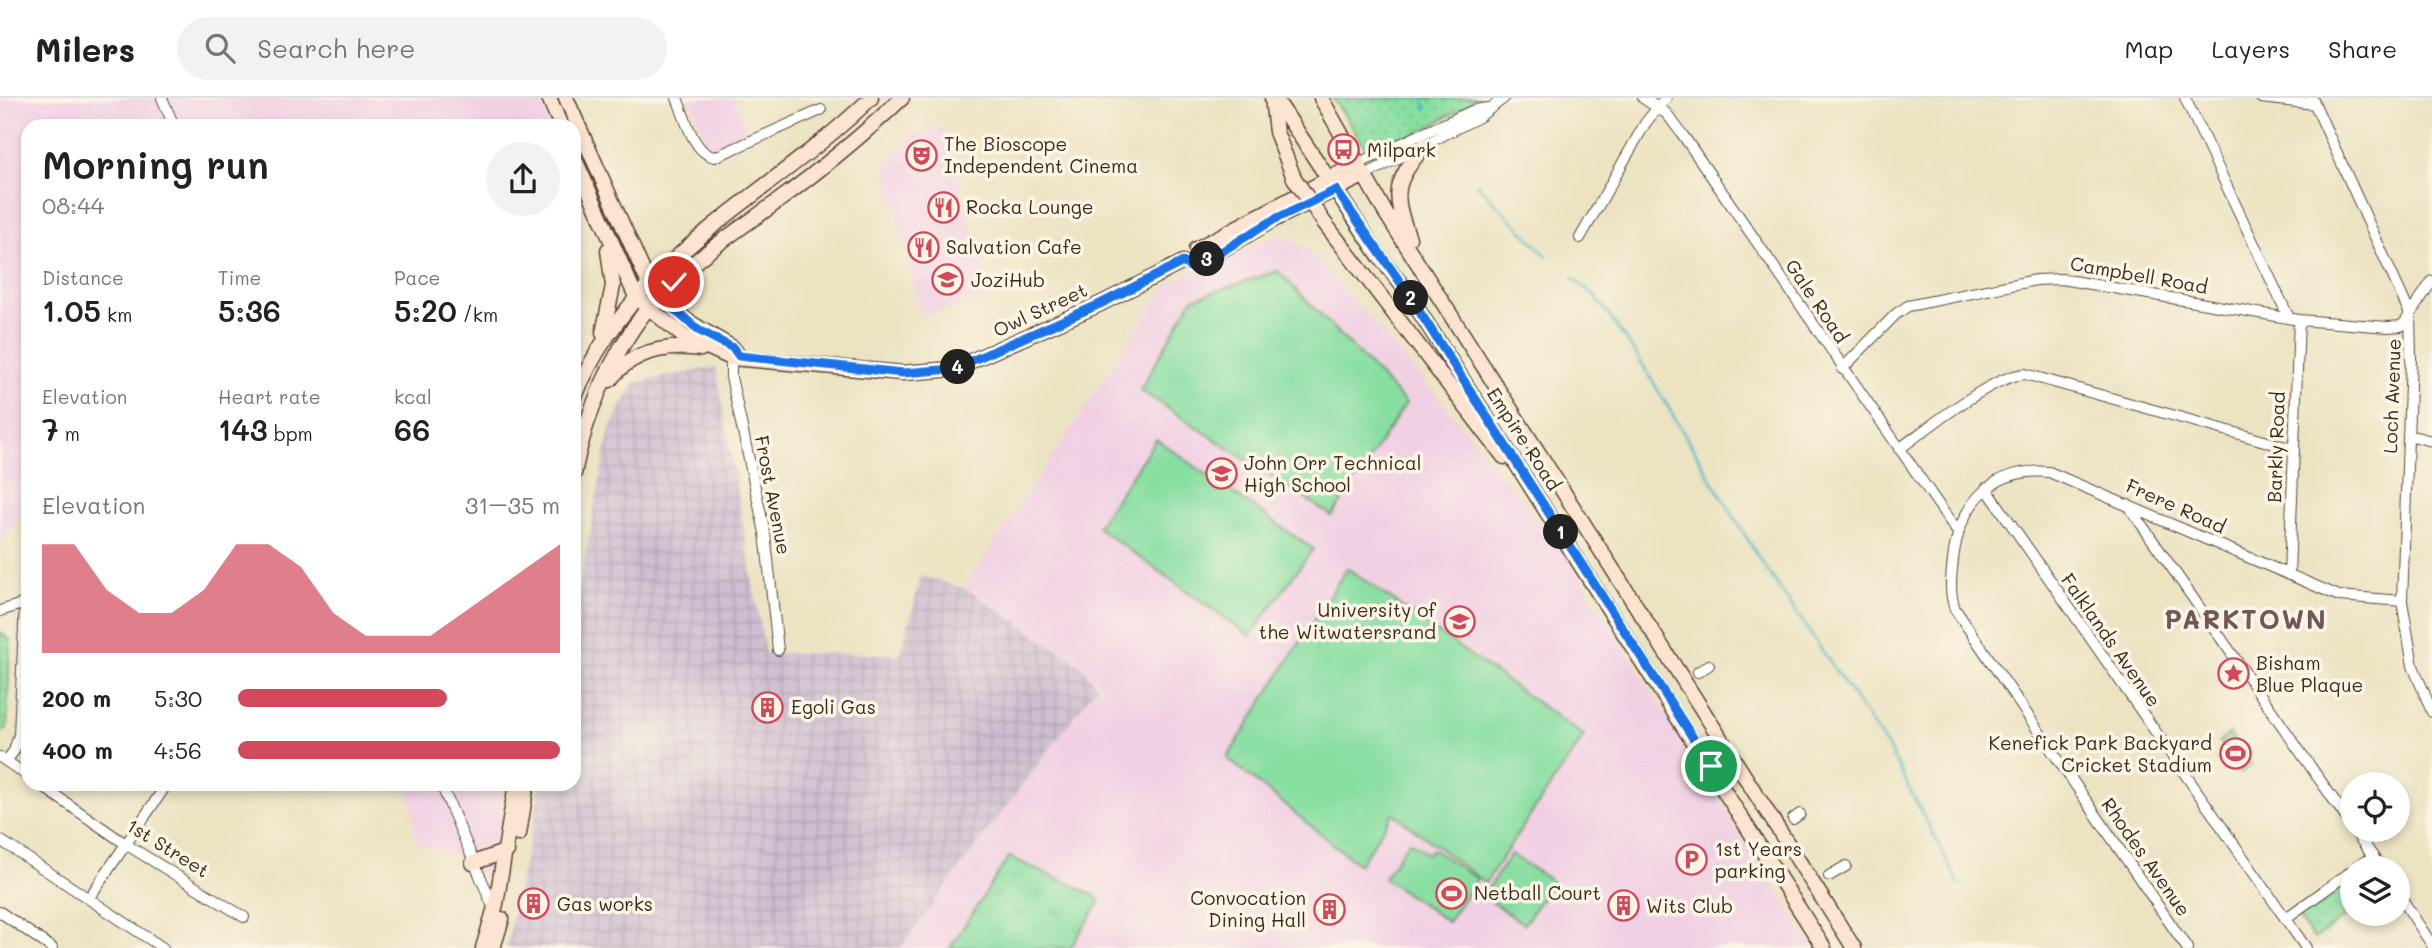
<!DOCTYPE html>
<html lang="en">
<head>
<meta charset="utf-8">
<style>
	body { margin:0; font-family:Mali,sans-serif; background:#f2f2f2; color:#222; height:100vh; display:flex; flex-direction:column; font-size:26px; white-space:nowrap }
	* { box-sizing:border-box; margin:0 }
	p { font-size:23px; color:#767676 }
	.icon { flex:none; width:38px; height:38px; fill:none; stroke:currentColor; stroke-width:2; stroke-linecap:round; stroke-linejoin:round }
	.map { position:relative; flex:1; overflow:hidden }
	.panel { position:absolute; left:21px; top:21px; width:560px; height:672px; display:flex; flex-direction:column; background:#fff; border-radius:21px; box-shadow:0 4px 10px #0003 }
	.panel>* { flex:none }
	.controls { position:absolute; left:2340px; top:674px; display:grid; gap:14px }
	.controls a { display:grid; place-items:center; width:70px; height:70px; border-radius:50%; background:#fff; box-shadow:0 4px 10px #0003; font-size:35px }
	.pin { position:absolute; display:grid; place-items:center; width:60px; height:60px; color:#fff; margin:-30px; border:4px solid #fff; border-radius:50%; box-shadow:0 2px 7px #0007 }
	.km { position:absolute; width:35px; height:35px; margin:-18px; border-radius:50%; background:#222; color:#fff; font-size:19px; line-height:35px; text-align:center }
	.round { display:grid; place-items:center; flex:none; width:74px; height:74px; border-radius:37px; background:#f2f2f2 }
	.headline { display:flex; align-items:center; justify-content:space-between; height:119px; padding:0 21px }
	h1 { font-size:38px; font-weight:600; line-height:52px }
	.figures { display:grid; grid-template-columns:repeat(3,1fr); gap:10px; height:119px; padding:7px 21px }
	.figures div { display:grid; align-content:center }
	.figures b { font-size:30px; font-weight:600 }
	.figures small { font-size:19px; font-weight:400 }
	.figures p { font-size:19px }
	.chart { height:196px; padding:14px 21px }
	.chart p { display:flex; justify-content:space-between }
	.chart svg { width:100%; height:126px; margin-top:7px; fill:#d1495b; opacity:.7 }
	ul { padding:0 21px; list-style:none; font-size:23px }
	li { display:grid; grid-template-columns:112px 84px 1fr; align-items:center; height:52px }
	li i { height:18px; border-radius:9px; background:#d1495b }
	header { display:flex; align-items:center; gap:42px; box-sizing:border-box; height:98px; padding:0 35px; background:#fff; border-bottom:2px solid #e0e0e0 }
	header strong { font-size:33px }
	nav { display:flex; gap:38px; margin-inline-start:auto; font-size:24px }
	.search { width:490px; height:63px; background:#f2f2f2; display:flex; align-items:center; gap:18px; box-sizing:border-box; padding:0 24px; border-radius:38px; color:#767676; font-size:26px }
	.map>svg:first-child { display:block }
</style>
</head>
<body>
<header>
<strong>Milers</strong>
<div class="search"><svg class="icon" aria-label="search" viewBox="0 0 24 24"><circle cx="10" cy="10" r="6"/><path d="M15 15l6 6"/></svg>Search here</div>
<nav><a>Map</a><a>Layers</a><a>Share</a></nav>
</header>
<div class="map">
<svg width="2432" height="850" viewBox="0 0 2432 850">
	<defs>
		<pattern id="industrial-grid" width="8" height="8" patternUnits="userSpaceOnUse" patternTransform="scale(1.75)"><rect width="8" height="8" fill="#cebed1"/><path d="M0 4h8M4 0v8" fill="none" stroke="#b2a3b3"/></pattern>
		<pattern id="grass-tufts" width="24" height="20" patternUnits="userSpaceOnUse" patternTransform="scale(1.75)"><rect width="24" height="20" fill="#87dea1"/><path d="M3 7l-1-3M5 7V3M7 7l1-3M15 17l-1-3M17 17v-4M19 17l1-3" fill="none" stroke="#75bf8a"/></pattern>
		<pattern id="park-dots" width="8" height="8" patternUnits="userSpaceOnUse" patternTransform="scale(1.75)"><rect width="8" height="8" fill="#87dea1"/><path d="M2 2h.1M6 6h.1" fill="none" stroke="#75bf8a" stroke-width="1.8" stroke-linecap="round"/></pattern>
	</defs>
	<rect width="100%" height="100%" fill="#fcf5e5"/>
	<filter id="ink" filterUnits="userSpaceOnUse"><feTurbulence type="fractalNoise" baseFrequency=".0143" numOctaves="2"/><feDisplacementMap in="SourceGraphic" scale="14" xChannelSelector="R" yChannelSelector="G"/><feConvolveMatrix kernelMatrix="1 2 1 2 8 2 1 2 1" color-interpolation-filters="sRGB"/></filter>
	<filter id="wash" filterUnits="userSpaceOnUse"><feTurbulence type="fractalNoise" baseFrequency=".00686" numOctaves="4" result="noise"/><feDisplacementMap in="SourceGraphic" scale="28" xChannelSelector="R" yChannelSelector="G"/><feGaussianBlur stdDeviation="1.57" result="paint"/><feColorMatrix in="noise" values="0 0 0 0 0 0 0 0 0 0 0 0 0 0 0 0 0 1.4 0 .05"/><feComposite in="paint" operator="in"/></filter>
	<g filter="url(#wash)">
		<rect width="100%" height="100%" fill="#ece3c2"/>
		<!-- built -->
		<path fill="#f1d0e4" d="M 0,0 L 539,0 L 551,28 L 28,28 L 28,406 L 25,415 L 0,443 Z
			M 688,0 L 734,0 L 748,33 L 710,50 Z
			M 943,29 L 992,198 L 922,219 L 885,67 L 913,37 Z
			M 1279,137 L 1307,150 L 1444,306 L 1564,455 L 1813,850 L 900,850 L 1096,590 L 1107,596 L 1080,567 L 965,490 L 1168,185 Z
			M 408,686 L 503,686 L 491,784 L 453,757 L 417,745 Z"/>
		<!-- industrial -->
		<path fill="url(#industrial-grid)" d="M 716,269 L 765,555 L 901,556 L 921,478 L 965,490 L 1080,567 L 1099,591 L 1096,589 L 900,850 L 506,850 L 541,686 L 574,686 L 574,517 L 610,330 L 634,285 Z"/>
		<!-- grass -->
		<path fill="url(#grass-tufts)" stroke="#618460" stroke-width="2" d="M 1009,759 L 1094,797 L 1100,804 L 1070,850 L 950,850 Z"/>
		<!-- park -->
		<path fill="url(#park-dots)" stroke="#618460" stroke-width="2" d="M 1333,0 L 1480,0 L 1373,61 Z
			M 0,534 L 10,542 L 7,631 L 0,635 Z
			M 2352,779 L 2352,814 L 2314,841 L 2297,817 Z"/>
		<!-- pitch -->
		<path fill="#87dea1" stroke="#618460" stroke-width="2" d="M 1278,173 L 1406,305 L 1332,418 L 1140,292 L 1192,201 Z
			M 1156,341 L 1313,451 L 1250,538 L 1097,429 Z
			M 1347,470 L 1584,638 L 1485,785 L 1393,715 L 1359,767 L 1227,660 Z
			M 2230,636 L 2252,667 L 2241,675 L 2235,665 L 2225,672 L 2218,662 L 2227,655 L 2219,644 Z
			M 1409,743 L 1428,756 L 1432,751 L 1477,781 L 1448,824 L 1384,780 Z
			M 1511,756 L 1553,784 L 1524,826 L 1483,798 Z"/>
		<g fill="none" stroke-linecap="round" stroke-linejoin="round">
			<!-- stream -->
			<path stroke="#4db9c9" stroke-width="2.5" d="M 1423,0 L 1427,12
				M 1477,86 L 1547,158
				M 1573,180 L 1596,199 L 1638,259 L 1757,457 L 1889,651 L 1959,786"/>
		</g>
	</g>
	<g filter="url(#ink)">
		<g fill="none" stroke-linecap="round" stroke-linejoin="round">
			<defs>
				<path id="street" d="M 162,0 L 174,28
					M 677,0 C 685,18 693,56 715,59 L 821,12
					M 1643,0 L 1667,16 L 1682,36 L 1956,432
					M 2185,0 L 2289,220
					M 2261,0 L 2315,6
					M 2312,0 L 2410,216 L 2411,261 L 2402,503 L 2413,568 L 2432,614
					M 1359,65 L 1474,12 L 1488,10
					M 1365,77 L 1479,19 L 1504,0
					M 1580,140 L 1646,24 L 1666,0
					M 731,256 L 731,279 L 765,435 L 778,552
					M 1842,271 L 1896,216 L 1908,208 L 2036,182 L 2061,181 L 2299,222 L 2388,229 L 2401,228 L 2405,224 L 2432,183
					M 2408,337 L 2432,343
					M 1899,351 C 1927,331 1993,277 2025,276 L 2293,351
					M 1986,390 L 2306,850
					M 2128,407 L 2352,728
					M 2289,477 L 2299,222
					M 0,513 L 25,505
					M 1698,574 L 1709,567
					M 0,659 L 28,678
					M 6,663 L 14,653 L 19,637 L 25,505 L 28,500
					M 39,686 L 127,747 L 244,819
					M 441,686 L 494,811
					M 1793,721 L 1800,716
					M 2354,732 L 2381,770
					M 0,742 L 163,850
					M 2356,770 L 2373,758
					M 1829,778 L 1846,768
					M 2398,795 L 2432,847
					M 89,800 L 167,686
					M 0,814 L 52,850
					M 2286,820 L 2352,773
					M 2187,850 L 1955,511 C 1949,495 1951,479 1953,462 C 1959,408 1990,369 2049,374 L 2339,498 L 2402,503"/>
				<path id="secondary" d="M 549,0 L 561,28
					M 566,0 L 648,184 L 686,222 L 733,250 L 739,258
					M 1272,0 L 1276,34 L 1294,80
					M 1275,0 L 1380,159 L 1405,191 L 1824,850
					M 1321,0 L 1385,114 L 1854,850
					M 574,59 L 636,199 L 683,238 L 731,260 L 903,275 L 953,271 L 1100,206 L 1183,164
					M 1323,123 L 1504,359
					M 1409,140 C 1392,94 1394,85 1425,47
					M 1196,151 L 1359,65
					M 1201,164 L 1275,121 L 1365,77
					M 603,235 L 613,188 L 608,152
					M 610,282 C 632,252 667,247 701,251
					M 574,301 C 631,158 767,101 871,0
					M 574,376 C 585,317 610,259 647,211 C 681,169 731,137 774,106 C 819,73 862,38 902,0
					M 519,736 L 527,686
					M 473,765 L 507,753
					M 483,850 L 496,806 L 516,686
					M 493,850 L 502,821"/>
			</defs>
			<!-- street casing -->
			<use href="#street" stroke="#564637" stroke-width="12"/>
			<!-- secondary casing -->
			<use href="#secondary" stroke="#564637" stroke-width="17"/>
			<!-- street -->
			<use href="#street" stroke="#fff" stroke-width="10"/>
			<!-- secondary -->
			<use href="#secondary" stroke="#fde4d0" stroke-width="14"/>
			<defs>
				<path id="secondary-bridge" d="M 1294,80 L 1323,123"/>
			</defs>
			<!-- secondary-bridge casing -->
			<use href="#secondary-bridge" stroke="#564637" stroke-width="17" stroke-linecap="butt"/>
			<!-- secondary-bridge -->
			<use href="#secondary-bridge" stroke="#fde4d0" stroke-width="14"/>
		</g>
	</g>
	<g fill="none" stroke-linecap="round" stroke-linejoin="round" filter="url(#ink)">
		<defs>
			<path id="route" d="M 674,184 L 659,198 L 698,232 L 733,250 L 739,258 L 903,275 L 953,271 L 1100,206 L 1183,164 L 1190,169 L 1196,169 L 1275,121 L 1336,92 L 1405,191 L 1711,668"/>
		</defs>
		<!-- route casing -->
		<use href="#route" stroke="#fff" stroke-width="14"/>
		<!-- route -->
		<use href="#route" stroke="#1a73e8" stroke-width="9"/>
	</g>
	<!-- icons -->
	<defs>
		<symbol id="bus-ring" viewBox="-11 -11 22 22"><circle r="9.5" fill="#fcf5e5" stroke="#d1495b" stroke-width="1.5"/><path d="M-5-6H5V4H4V6H2V4H-2V6H-4V4H-5ZM-3.5-4V0h7V-4ZM-3.5 1.2v1.5H-2V1.2ZM2 1.2v1.5H3.5V1.2Z" fill="#d1495b"/></symbol>
		<symbol id="theatre-ring" viewBox="-11 -11 22 22"><circle r="9.5" fill="#fcf5e5" stroke="#d1495b" stroke-width="1.5"/><path d="M-5-5.5Q0-4 5-5.5V0Q5 5 0 6Q-5 5-5 0ZM-3.3-2.5H-1v1.5H-3.3ZM1-2.5H3.3v1.5H1ZM-2.8 1Q0 5.5 2.8 1Z" fill="#d1495b"/></symbol>
		<symbol id="restaurant-ring" viewBox="-11 -11 22 22"><circle r="9.5" fill="#fcf5e5" stroke="#d1495b" stroke-width="1.5"/><path d="M-5-6h1v4h1v-4h1v4h1v-4h1v5L-1.5 .5V6h-2V.5L-5-1ZM5-6V6H3V1.5H1.5Q1.5-4 5-6Z" fill="#d1495b"/></symbol>
		<symbol id="school-ring" viewBox="-11 -11 22 22"><circle r="9.5" fill="#fcf5e5" stroke="#d1495b" stroke-width="1.5"/><path d="M0-5L7-2L0 1L-7-2ZM-4 1L0 2.5L4 1V4Q0 6-4 4Z" fill="#d1495b"/></symbol>
		<symbol id="university-ring" viewBox="-11 -11 22 22"><circle r="9.5" fill="#fcf5e5" stroke="#d1495b" stroke-width="1.5"/><path d="M0-5L7-2L0 1L-7-2ZM-4 1L0 2.5L4 1V4Q0 6-4 4Z" fill="#d1495b"/></symbol>
		<symbol id="sight-ring" viewBox="-11 -11 22 22"><circle r="9.5" fill="#fcf5e5" stroke="#d1495b" stroke-width="1.5"/><path d="M0-6L1.8-2.2L6-1.7L2.9 1.2L3.7 5.4L0 3.3L-3.7 5.4L-2.9 1.2L-6-1.7L-1.8-2.2Z" fill="#d1495b"/></symbol>
		<symbol id="building-ring" viewBox="-11 -11 22 22"><circle r="9.5" fill="#fcf5e5" stroke="#d1495b" stroke-width="1.5"/><path d="M-4-6H4V6H1V3H-1V6H-4ZM-2.5-4.3h1.7v1.8h-1.7ZM.8-4.3h1.7v1.8H.8ZM-2.5-1h1.7V.8h-1.7ZM.8-1h1.7V.8H.8Z" fill="#d1495b"/></symbol>
		<symbol id="stadium-ring" viewBox="-11 -11 22 22"><circle r="9.5" fill="#fcf5e5" stroke="#d1495b" stroke-width="1.5"/><path d="M0-5a6.5 5 0 1 0 0 10a6.5 5 0 1 0 0-10ZM-3.5-1.8h7v3.6h-7Z" fill="#d1495b"/></symbol>
		<symbol id="parking-ring" viewBox="-11 -11 22 22"><circle r="9.5" fill="#fcf5e5" stroke="#d1495b" stroke-width="1.5"/><path d="M-3.5-5.5H1a3.5 3.5 0 0 1 0 7H-1V5.5H-3.5ZM-1-3.4V-.6H.8a1.4 1.4 0 0 0 0-2.8Z" fill="#d1495b"/></symbol>
	</defs>
	<g fill-rule="evenodd">
		<use href="#bus-ring" x="1326" y="34" width="35" height="35"/>
		<use href="#theatre-ring" x="904" y="40" width="35" height="35"/>
		<use href="#restaurant-ring" x="926" y="92" width="35" height="35"/>
		<use href="#restaurant-ring" x="906" y="132" width="35" height="35"/>
		<use href="#school-ring" x="930" y="164" width="35" height="35"/>
		<use href="#school-ring" x="1204" y="358" width="35" height="35"/>
		<use href="#university-ring" x="1442" y="506" width="35" height="35"/>
		<use href="#sight-ring" x="2216" y="558" width="35" height="35"/>
		<use href="#building-ring" x="750" y="592" width="35" height="35"/>
		<use href="#stadium-ring" x="2218" y="638" width="35" height="35"/>
		<use href="#parking-ring" x="1674" y="744" width="35" height="35"/>
		<use href="#stadium-ring" x="1434" y="778" width="35" height="35"/>
		<use href="#building-ring" x="516" y="788" width="35" height="35"/>
		<use href="#building-ring" x="1606" y="790" width="35" height="35"/>
		<use href="#building-ring" x="1312" y="794" width="35" height="35"/>
	</g>
	<g text-anchor="middle" stroke-width="7" stroke-linejoin="round" paint-order="stroke">
		<!-- poi labels -->
		<g font-size="19" fill="#3b2a1e" stroke="#fcf5e5" text-anchor="start">
			<text x="944" y="53">The Bioscope<tspan x="944" dy="22">Independent Cinema</tspan></text>
			<text x="1367" y="59">Milpark</text>
			<text x="966" y="116">Rocka Lounge</text>
			<text x="946" y="156">Salvation Cafe</text>
			<text x="971" y="189">JoziHub</text>
			<text x="1244" y="372">John Orr Technical<tspan x="1244" dy="22">High School</tspan></text>
			<text x="1436" y="519" text-anchor="end">University of<tspan x="1436" dy="22">the Witwatersrand</tspan></text>
			<text x="2256" y="572">Bisham<tspan x="2256" dy="22">Blue Plaque</tspan></text>
			<text x="791" y="616">Egoli Gas</text>
			<text x="2212" y="652" text-anchor="end">Kenefick Park Backyard<tspan x="2212" dy="22">Cricket Stadium</tspan></text>
			<text x="1715" y="758">1st Years<tspan x="1715" dy="22">parking</tspan></text>
			<text x="1474" y="802">Netball Court</text>
			<text x="1306" y="807" text-anchor="end">Convocation<tspan x="1306" dy="22">Dining Hall</tspan></text>
			<text x="557" y="813">Gas works</text>
			<text x="1646" y="815">Wits Club</text>
		</g>
		<!-- street labels -->
		<g font-size="19" fill="#3b2a1e" stroke="#fcf5e5">
			<text transform="translate(2139 177) rotate(10)" y="7">Campbell Road</text>
			<text transform="translate(1817 203) rotate(56)" y="7">Gale Road</text>
			<text transform="translate(1040 212) rotate(-25)" y="7">Owl Street</text>
			<text transform="translate(2392 298) rotate(-88)" y="7">Loch Avenue</text>
			<text transform="translate(1524 341) rotate(57)" y="7">Empire Road</text>
			<text transform="translate(2276 349) rotate(-88)" y="7">Barkly Road</text>
			<text transform="translate(773 397) rotate(79)" y="7">Frost Avenue</text>
			<text transform="translate(2176 408) rotate(24)" y="7">Frere Road</text>
			<text transform="translate(2111 542) rotate(55)" y="7">Falklands Avenue</text>
			<text transform="translate(168 750) rotate(32)" y="7">1st Street</text>
			<text transform="translate(2146 759) rotate(55)" y="7">Rhodes Avenue</text>
		</g>
		<!-- district labels -->
		<g font-size="26" font-weight="bold" letter-spacing="2" fill="#735658" stroke="#fcf5e5">
			<text x="2246" y="531">PARKTOWN</text>
		</g>
	</g>
</svg>
<div class="controls">
<a><svg class="icon" aria-label="locate" viewBox="0 0 24 24"><circle cx="12" cy="12" r="6"/><path d="M12 2v4M12 18v4M2 12h4M18 12h4"/></svg></a>
<a><svg class="icon" aria-label="layers" viewBox="0 0 24 24"><path d="M12 4l9 5-9 5-9-5zM3 14l9 5 9-5"/></svg></a>
</div>
<div class="pin" style="left:1711px;top:668px;background:#1e9e55"><svg class="icon" aria-label="arrive" viewBox="0 0 24 24"><path d="M6 21V4h12l-3 4 3 4H6"/></svg></div>
<div class="pin" style="left:674px;top:184px;background:#d93025"><svg class="icon" aria-label="check" viewBox="0 0 24 24"><path d="M5 12l5 5 9-10"/></svg></div>
<b class="km" style="left:1561px;top:434px">1</b>
<b class="km" style="left:1411px;top:200px">2</b>
<b class="km" style="left:1207px;top:161px">3</b>
<b class="km" style="left:958px;top:269px">4</b>
<section class="panel">
<div class="headline"><div><h1>Morning run</h1><p>08:44</p></div><a class="round"><svg class="icon" aria-label="share" viewBox="0 0 24 24"><path d="M12 15V3M7 8l5-5 5 5M5 13v7h14v-7"/></svg></a></div>
<div class="figures">
<div><p>Distance</p><b>1.05<small> km</small></b></div>
<div><p>Time</p><b>5:36</b></div>
<div><p>Pace</p><b>5:20<small> /km</small></b></div>
</div>
<div class="figures">
<div><p>Elevation</p><b>7<small> m</small></b></div>
<div><p>Heart rate</p><b>143<small> bpm</small></b></div>
<div><p>kcal</p><b>66</b></div>
</div>
<div class="chart"><p><span>Elevation</span>31–35 m</p>
<svg viewBox="0 0 160 44" preserveAspectRatio="none"><path d="M0 44V6L10 6L20 22L30 30L40 30L50 22L60 6L70 6L80 14L90 30L100 38L110 38L120 38L130 30L140 22L150 14L160 6V44z"/></svg>
</div>
<ul>
<li><b>200 m</b>5:30<i style="width:65%"></i></li>
<li><b>400 m</b>4:56<i style="width:100%"></i></li>
</ul>
</section>
</div>
</body>
</html>
